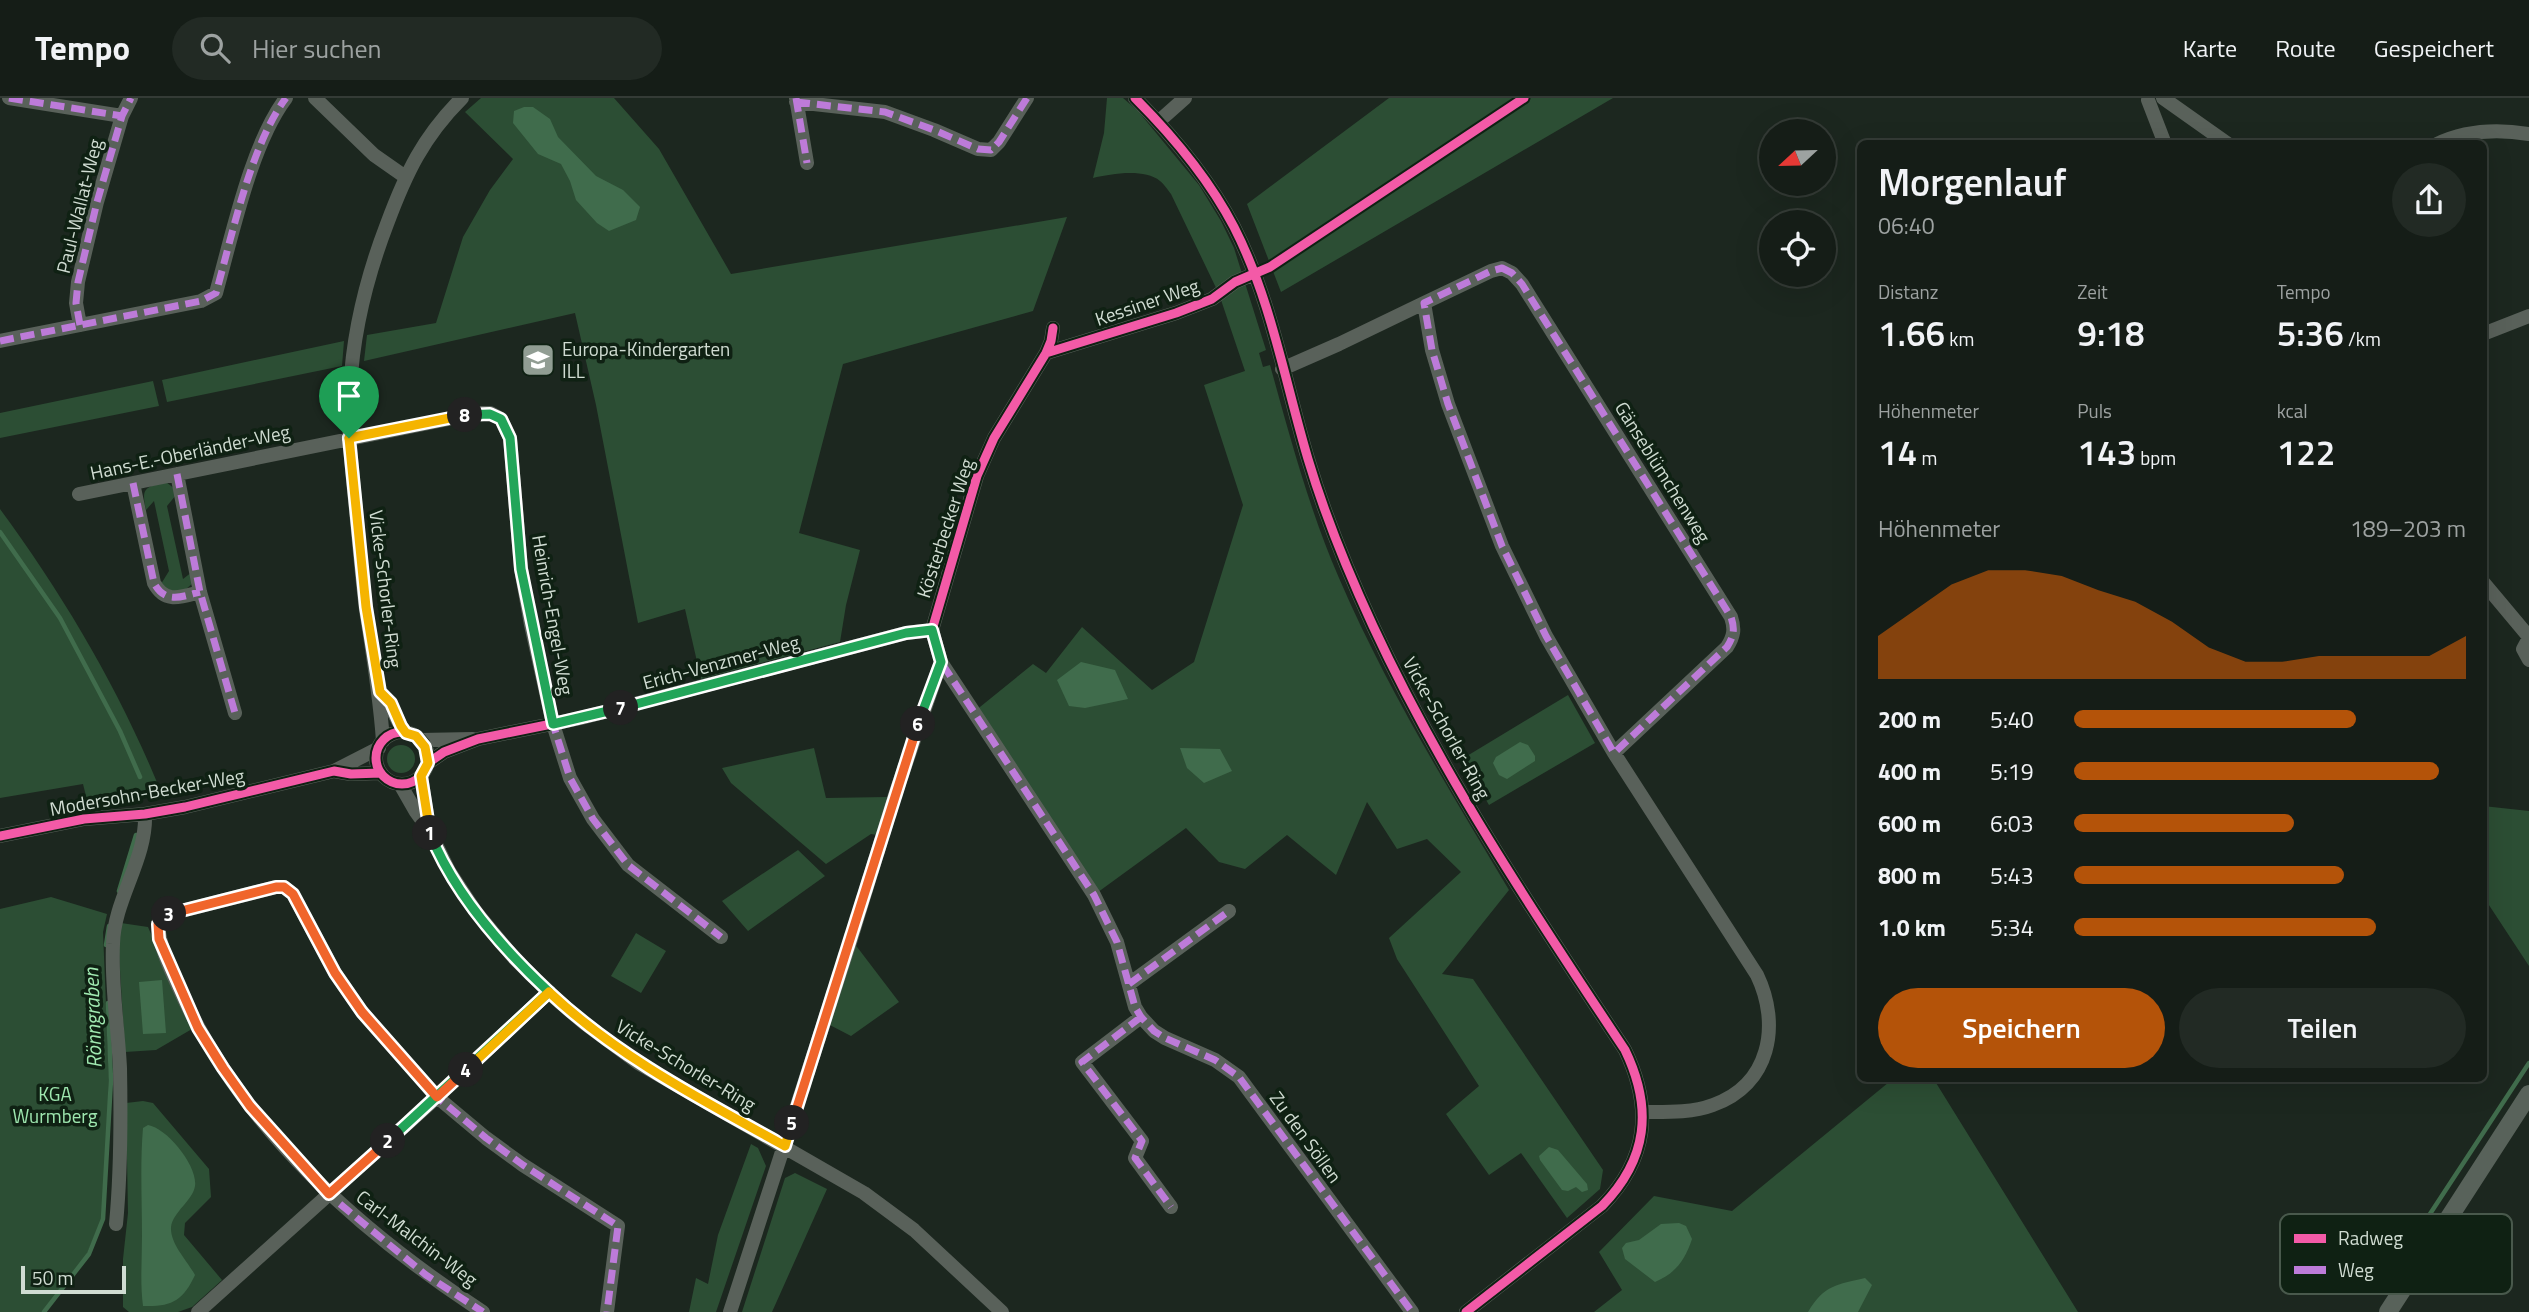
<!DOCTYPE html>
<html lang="de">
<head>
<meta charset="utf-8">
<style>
	body { margin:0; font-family:"Titillium Web",sans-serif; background:#222a24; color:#f1f3f6; height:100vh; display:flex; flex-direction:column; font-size:26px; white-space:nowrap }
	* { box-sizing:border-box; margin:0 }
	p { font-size:23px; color:#9da2a1 }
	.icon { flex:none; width:38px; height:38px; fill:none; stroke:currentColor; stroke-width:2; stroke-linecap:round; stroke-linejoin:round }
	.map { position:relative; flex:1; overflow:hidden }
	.side { position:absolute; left:1857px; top:42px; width:630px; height:942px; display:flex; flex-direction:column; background:#151d17; border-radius:10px; box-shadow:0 7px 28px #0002,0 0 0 2px #343b36 }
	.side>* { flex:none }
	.needle { width:46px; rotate:248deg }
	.controls { position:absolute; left:1759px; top:21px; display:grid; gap:14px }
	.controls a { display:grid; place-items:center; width:77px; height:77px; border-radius:50%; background:#151d17; box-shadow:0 7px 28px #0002,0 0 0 2px #343b36; font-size:35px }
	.scale { position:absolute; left:21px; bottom:18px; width:105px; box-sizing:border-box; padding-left:7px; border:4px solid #d0dcd2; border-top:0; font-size:19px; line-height:24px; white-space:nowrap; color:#d0dcd2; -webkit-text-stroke:5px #0f2113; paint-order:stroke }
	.pin { position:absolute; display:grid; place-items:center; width:60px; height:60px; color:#fff; margin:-72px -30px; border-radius:50% 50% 50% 0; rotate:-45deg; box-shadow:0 0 7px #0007 }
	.pin .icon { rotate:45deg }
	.km { position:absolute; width:35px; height:35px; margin:-18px; border-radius:50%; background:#222; color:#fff; font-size:19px; line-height:35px; text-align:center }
	.round { display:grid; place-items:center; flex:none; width:74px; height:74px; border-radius:37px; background:#222a24 }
	.head { display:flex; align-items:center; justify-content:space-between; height:119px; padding:0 21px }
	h1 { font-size:38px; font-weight:600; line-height:52px }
	.stats { display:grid; grid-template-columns:repeat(3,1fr); gap:10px; height:119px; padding:7px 21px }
	.stats div { display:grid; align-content:center }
	.stats b { font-size:35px; font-weight:600 }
	.stats small { font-size:19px; font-weight:400 }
	.stats p { font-size:19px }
	.chart { height:196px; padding:14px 21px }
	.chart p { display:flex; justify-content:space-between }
	.chart svg { width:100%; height:126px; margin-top:7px; fill:#b45309; opacity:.7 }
	.primary-button { display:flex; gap:14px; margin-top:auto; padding:14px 21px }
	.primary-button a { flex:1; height:80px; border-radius:42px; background:#b45309; color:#fff; font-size:28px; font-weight:600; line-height:80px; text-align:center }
	.primary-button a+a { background:#222a24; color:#f1f3f6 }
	ul { padding:0 21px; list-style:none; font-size:23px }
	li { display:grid; grid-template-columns:112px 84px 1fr; align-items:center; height:52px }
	li i { height:18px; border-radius:9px; background:#b45309 }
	header { display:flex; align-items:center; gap:42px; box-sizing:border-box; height:98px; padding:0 35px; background:#151d17; border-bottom:2px solid #343b36 }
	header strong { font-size:33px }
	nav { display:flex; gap:38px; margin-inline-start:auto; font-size:24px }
	.search { width:490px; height:63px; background:#222a24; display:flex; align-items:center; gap:18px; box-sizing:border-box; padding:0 24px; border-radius:38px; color:#9da2a1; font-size:26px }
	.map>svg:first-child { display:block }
</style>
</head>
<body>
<header>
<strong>Tempo</strong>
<div class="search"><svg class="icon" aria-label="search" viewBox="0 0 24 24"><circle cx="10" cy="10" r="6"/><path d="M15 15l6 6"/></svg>Hier suchen</div>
<nav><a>Karte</a><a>Route</a><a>Gespeichert</a></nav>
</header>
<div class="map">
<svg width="2529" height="1214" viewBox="0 0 2529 1214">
	<rect width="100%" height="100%" fill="#1c271f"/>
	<!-- green -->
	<path fill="#2c4e34" d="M 481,0 L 614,0 L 659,51 L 731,176 L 1067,119 L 1033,213 L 843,266 L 799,435 L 860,452 L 846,507 L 840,544 L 701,581 L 685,511 L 638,525 L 596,307 L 575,215 L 364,263 L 367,237 L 436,225 L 463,139 L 490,92 L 513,61 L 465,14 Z
		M 1107,0 L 1123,0 L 1138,13 L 1199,87 L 1221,123 L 1234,150 L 1266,252 L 1259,255 L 1263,269 L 1270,267 C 1290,339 1309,411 1339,480 C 1386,589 1448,690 1509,792 L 1442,876 L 1473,881 L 1603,1072 L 1600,1091 L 1567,1120 L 1521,1055 L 1489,1077 L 1446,1016 L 1479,988 L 1397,861 L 1389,840 L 1461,774 L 1427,741 L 1397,751 L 1367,704 L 1336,777 L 1287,737 L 1245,771 L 1219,764 L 1186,730 L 1094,797 L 975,613 L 1033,566 L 1046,575 L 1082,529 L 1152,592 L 1194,564 L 1243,407 L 1204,287 L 1245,273 L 1219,196 L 1171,96 C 1168,92 1164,86 1160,83 C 1144,70 1111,76 1093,80 L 1104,35 Z
		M 1389,0 L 1613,0 L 1281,194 L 1247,106 Z
		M 344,243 L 342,268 L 167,304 L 162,282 Z
		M 153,283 L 159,308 L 0,340 L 0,315 Z
		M 166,384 L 175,391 L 176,397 L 167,408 L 183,481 L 192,474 L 193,485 L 185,492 L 173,496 L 161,486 L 169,473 L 154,403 L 146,412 C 141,390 145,389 166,384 Z
		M 0,411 C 66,501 122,596 163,699 L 107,699 L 87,702 L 83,686 L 0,700 Z
		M 1568,597 L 1595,645 L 1489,707 L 1462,661 Z
		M387 661a14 14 0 1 1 28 0a14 14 0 1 1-28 0Z
		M 814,650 L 826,700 L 887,699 L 877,737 L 871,736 L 826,766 L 731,685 L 722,670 Z
		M 2483,708 L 2529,713 L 2529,868 L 2483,798 Z
		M 798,752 L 825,778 L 748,833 L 722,803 Z
		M 51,799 L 107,816 L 103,834 L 109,979 L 105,1098 L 102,1120 L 86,1158 L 43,1214 L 0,1214 L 0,811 Z
		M 121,825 L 148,829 L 192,931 L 156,952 L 125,954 L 118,839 Z
		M 636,835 L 666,853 L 641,895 L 611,878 Z
		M 851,841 L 899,904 L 851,938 L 824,924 Z
		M 1894,980 L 1933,980 L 2078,1214 L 1594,1214 L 1622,1192 L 1599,1154 L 1654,1098 L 1732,1113 Z
		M 143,1003 L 153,1005 L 209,1071 L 211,1099 L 185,1125 L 184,1137 L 222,1182 L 192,1209 L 178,1214 L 129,1214 L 123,1209 L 123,1161 L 128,1115 L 126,1005 Z
		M 751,1046 L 758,1050 L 766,1068 L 716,1214 L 689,1214 L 696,1180 L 708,1186 L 718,1137 Z
		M 795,1075 L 827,1091 L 772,1214 L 742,1214 L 785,1080 Z"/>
	<!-- water -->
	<path fill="#406c4c" d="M 524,9 L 533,9 L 550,21 L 558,39 L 596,78 L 623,92 L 640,109 L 636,122 L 609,133 L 597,125 L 576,102 L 570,83 L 561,66 L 538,56 L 513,25 L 514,13 Z
		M 1081,564 L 1115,572 L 1128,601 L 1085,610 L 1069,608 L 1057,582 Z
		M 1520,644 L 1528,647 L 1535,658 L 1535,663 L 1507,681 L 1499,677 L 1493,665 L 1496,659 Z
		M 1180,650 L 1220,651 L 1232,673 L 1204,685 L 1187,670 Z
		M 162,882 L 166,935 L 143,936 L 139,884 Z
		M 148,1027 C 167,1030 198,1068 195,1088 C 193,1102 173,1114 171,1129 C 170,1146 187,1162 195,1177 C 183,1203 171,1209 143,1208 C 140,1185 142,1162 142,1138 C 142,1101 140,1066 143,1030 Z
		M 1549,1049 L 1558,1052 L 1587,1086 L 1588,1092 L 1582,1094 L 1576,1089 L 1568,1093 L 1562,1092 L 1540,1062 L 1539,1058 Z
		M 1679,1125 L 1686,1128 L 1692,1141 C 1685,1162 1676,1175 1655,1184 L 1625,1161 L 1622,1150 L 1626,1145 L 1639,1142 L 1661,1126 Z
		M 1865,1180 L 1872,1187 L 1858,1214 L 1808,1214 C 1825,1186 1837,1187 1865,1180 Z"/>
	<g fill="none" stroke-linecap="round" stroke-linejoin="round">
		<!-- stream -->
		<path stroke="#406c4c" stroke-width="4.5" d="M 0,434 L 60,520 L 120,633 L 140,679
			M 119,793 L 136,737
			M 106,847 L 109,828
			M 2407,1151 L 2529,965
			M 44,1214 L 89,1156 L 103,1121 L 111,982 L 108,905"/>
		<!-- minor -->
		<path stroke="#59615a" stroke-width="14" d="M 9,0 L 122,18
			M 315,0 L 374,57 L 404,78
			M 796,0 L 807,65
			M 1135,0 C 1173,38 1209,81 1234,129 C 1271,201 1285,284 1308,361 C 1325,418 1348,474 1373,528 C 1442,677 1534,815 1625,952 C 1653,1010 1648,1061 1602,1108 L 1466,1214
			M 2163,0 L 2228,46
			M 2148,2 L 2165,46
			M 796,4 L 885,14 L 934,32 L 978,51 L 991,52 L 999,44 L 1027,0
			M 1158,24 L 1185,0
			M 2437,46 C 2466,32 2498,31 2529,36
			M 1502,170 L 1512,175 L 1522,186 L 1731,519 C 1735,531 1734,538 1727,549 L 1614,655 L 1546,538 L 1502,448 L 1448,306 L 1432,252 L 1424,205 L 1491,173 Z
			M 80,227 L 76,205 L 78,184 L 97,104 L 122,18 L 131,0
			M 1053,230 L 1051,243 L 1046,255 L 994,340 L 977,378 L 932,532 L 941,564 L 1094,797 L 1117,844 L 1135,909 L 1141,919 L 1154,933 L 1165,940 L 1215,962 L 1239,979 L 1412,1214
			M 2483,236 L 2529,218
			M 0,243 L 201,203 L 216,195 C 232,138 251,46 286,0
			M 1046,255 L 1176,215 L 1212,201 L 1235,184 L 1254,176
			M 1282,271 L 1339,246 L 1424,205
			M 177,376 L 200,494 L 235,615
			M 133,385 L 154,485 C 165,506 181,499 200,494
			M 79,396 L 478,315 L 490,315 L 501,321 L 510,340 L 521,471 L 531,527 L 553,626 L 570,680 L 593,721 L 628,767 L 721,839
			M 2483,484 L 2529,539
			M 2529,540 L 2523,551 L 2529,562
			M 380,594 C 394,608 394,621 406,635
			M376 660a26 26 0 1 1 52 0a26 26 0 1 1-52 0Z
			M 420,642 L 473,641
			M 383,643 C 380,599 373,556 366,512 C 362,479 359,445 356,412 C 352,372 347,331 350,291 C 353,235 367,178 387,126 C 406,75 423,39 462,0
			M 1614,655 L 1757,877 C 1781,927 1770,987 1713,1007 C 1692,1015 1666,1014 1643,1014
			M 428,665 L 444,654 L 478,641 L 581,620 L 906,535 L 932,532
			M 334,673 L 379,650
			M 421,678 L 429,730
			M 400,686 L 416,714 L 429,732 L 449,773 L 476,814 L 515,861 L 555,900 L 584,925 L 638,965 L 864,1095 L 914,1132 L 1002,1214
			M 0,738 L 84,721 L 145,716 L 185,709 L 334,673 L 351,676 L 381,675
			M 1129,886 L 1229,813
			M 1141,919 L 1082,964 L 1142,1043 L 1135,1060 L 1171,1109
			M 116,1126 C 121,1074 121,1021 120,970 C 118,929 111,887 113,846 C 114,801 147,761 145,716
			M 198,1214 L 437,999 L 549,894
			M 483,1214 C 362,1135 247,1034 184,901 C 173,876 160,853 158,826 L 166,817 L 276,789 L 284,789 L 293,796 L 335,875 L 362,914 L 437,999 L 486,1040 L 523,1067 L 618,1128 L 607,1214
			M 730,1214 L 851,841 L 895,697 L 941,564"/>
		<!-- major -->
		<path stroke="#58625a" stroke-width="18" d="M 2388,1214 L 2529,996"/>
		<!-- quiet -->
		<path stroke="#bd7bd9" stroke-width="7" stroke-dasharray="14 7" stroke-linecap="butt" d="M 9,0 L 122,18
			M 796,0 L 807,65
			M 796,4 L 885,14 L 934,32 L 978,51 L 991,52 L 999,44 L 1027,0
			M 1502,170 L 1512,175 L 1522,186 L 1731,519 C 1735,531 1734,538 1727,549 L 1614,655 L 1546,538 L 1502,448 L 1448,306 L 1432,252 L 1424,205 L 1491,173 Z
			M 80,227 L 76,205 L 78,184 L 97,104 L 122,18 L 131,0
			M 0,243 L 201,203 L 216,195 C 232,138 251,46 286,0
			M 349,340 L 478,315 L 490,315 L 501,321 L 510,340 L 521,471 L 531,527 L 553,626 L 570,680 L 593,721 L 628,767 L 721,839
			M 177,376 L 200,494 L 235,615
			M 133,385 L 154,485 C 165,506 181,499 200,494
			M 933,526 L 935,546 L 941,564 L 1094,797 L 1117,844 L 1135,909 L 1141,919 L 1154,933 L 1165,940 L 1215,962 L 1239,979 L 1412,1214
			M 1129,886 L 1229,813
			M 1141,919 L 1082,964 L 1142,1043 L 1135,1060 L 1171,1109
			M 792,1027 L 895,697 L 941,564
			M 316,1081 C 246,1007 194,938 159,841 L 158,826 L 166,817 L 276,789 L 284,789 L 293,796 L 335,875 L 362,914 L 437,999 L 486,1040 L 523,1067 L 618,1128 L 607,1214
			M 340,1106 L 426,1177 L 483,1214"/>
		<defs>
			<path id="cycleway" d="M 1135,0 C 1173,38 1209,81 1234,129 C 1271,201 1285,284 1308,361 C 1325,418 1348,474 1373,528 C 1442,677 1534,815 1625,952 C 1653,1010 1648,1061 1602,1108 L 1466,1214
				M 1046,255 L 1176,215 L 1212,201 L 1235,184 L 1270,169 L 1524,0
				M376 660a26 26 0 1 1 52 0a26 26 0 1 1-52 0Z
				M 428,665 L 444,654 L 478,641 L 581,620 L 906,535 L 932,532 L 977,378 L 994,340 L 1046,255 L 1051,243 L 1053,230
				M 0,738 L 84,721 L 145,716 L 185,709 L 334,673 L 351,676 L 381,675"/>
		</defs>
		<!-- cycleway casing -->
		<use href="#cycleway" stroke="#0f2113" stroke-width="13"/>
		<!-- cycleway -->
		<use href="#cycleway" stroke="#f35aa7" stroke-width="9"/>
	</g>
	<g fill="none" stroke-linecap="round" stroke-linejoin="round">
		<defs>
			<path id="split-1" d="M 349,340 L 366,509 L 380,594 L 391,605 L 401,628 L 406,635 L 416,638 L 425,649 L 428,665 L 421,678 L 430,735"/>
			<path id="split-2" d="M 388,1043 L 549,894 C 502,850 454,796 430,735"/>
			<path id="split-3" d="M 169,816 L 158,826 L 159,841 L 198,930 L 223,970 L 250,1008 L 329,1096 L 388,1043"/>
			<path id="split-4" d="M 169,816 L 276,789 L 284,789 L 293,796 L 335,875 L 362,914 L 437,999 L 466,972"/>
			<path id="split-5" d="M 466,972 L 549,894 C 618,959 702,1002 785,1048 L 792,1025"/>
			<path id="split-6" d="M 792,1025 L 918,626"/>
			<path id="split-7" d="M 621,610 L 906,535 L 932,532 L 941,564 L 918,626"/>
			<path id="split-8" d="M 465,317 L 490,316 L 501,321 L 510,340 L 521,471 L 553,626 L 621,610"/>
			<path id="split-9" d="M 349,340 L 465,317"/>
		</defs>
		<!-- split-1 casing -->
		<use href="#split-1" stroke="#fff" stroke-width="14"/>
		<!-- split-2 casing -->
		<use href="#split-2" stroke="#fff" stroke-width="14"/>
		<!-- split-3 casing -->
		<use href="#split-3" stroke="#fff" stroke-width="14"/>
		<!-- split-4 casing -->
		<use href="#split-4" stroke="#fff" stroke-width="14"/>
		<!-- split-5 casing -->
		<use href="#split-5" stroke="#fff" stroke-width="14"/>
		<!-- split-6 casing -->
		<use href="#split-6" stroke="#fff" stroke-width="14"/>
		<!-- split-7 casing -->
		<use href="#split-7" stroke="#fff" stroke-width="14"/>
		<!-- split-8 casing -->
		<use href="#split-8" stroke="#fff" stroke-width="14"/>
		<!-- split-9 casing -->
		<use href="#split-9" stroke="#fff" stroke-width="14"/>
		<!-- split-1 -->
		<use href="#split-1" stroke="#f5b400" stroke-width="9"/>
		<!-- split-2 -->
		<use href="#split-2" stroke="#22a559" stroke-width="9"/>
		<!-- split-3 -->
		<use href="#split-3" stroke="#f0652b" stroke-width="9"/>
		<!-- split-4 -->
		<use href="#split-4" stroke="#f0652b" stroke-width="9"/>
		<!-- split-5 -->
		<use href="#split-5" stroke="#f5b400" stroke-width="9"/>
		<!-- split-6 -->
		<use href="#split-6" stroke="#f0652b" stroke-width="9"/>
		<!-- split-7 -->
		<use href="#split-7" stroke="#22a559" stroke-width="9"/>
		<!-- split-8 -->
		<use href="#split-8" stroke="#22a559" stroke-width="9"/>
		<!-- split-9 -->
		<use href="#split-9" stroke="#f5b400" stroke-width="9"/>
	</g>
	<!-- icons -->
	<defs>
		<symbol id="school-square" viewBox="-11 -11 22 22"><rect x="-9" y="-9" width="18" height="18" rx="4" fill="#919d93" stroke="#0f2113"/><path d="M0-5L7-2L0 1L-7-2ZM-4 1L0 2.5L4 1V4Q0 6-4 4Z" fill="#fff"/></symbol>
	</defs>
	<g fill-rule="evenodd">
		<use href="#school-square" x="519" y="243" width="38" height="38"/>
	</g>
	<g text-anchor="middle" stroke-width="7" stroke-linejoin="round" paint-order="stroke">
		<!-- street labels -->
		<g font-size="19" fill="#d0dcd2" stroke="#0f2113">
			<text transform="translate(79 108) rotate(-76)" y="7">Paul-Wallat-Weg</text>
			<text transform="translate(1147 204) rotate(-19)" y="7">Kessiner Weg</text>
			<text transform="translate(190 354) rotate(-12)" y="7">Hans-E.-Oberländer-Weg</text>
			<text transform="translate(1663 374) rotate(58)" y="7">Gänseblümchenweg</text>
			<text transform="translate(945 430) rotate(-72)" y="7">Kösterbecker Weg</text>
			<text transform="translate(386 491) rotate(83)" y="7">Vicke-Schorler-Ring</text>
			<text transform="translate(553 517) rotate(80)" y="7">Heinrich-Engel-Weg</text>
			<text transform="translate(721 564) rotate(-15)" y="7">Erich-Venzmer-Weg</text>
			<text transform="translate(1447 630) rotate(61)" y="7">Vicke-Schorler-Ring</text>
			<text transform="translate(147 694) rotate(-10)" y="7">Modersohn-Becker-Weg</text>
			<text transform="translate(686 967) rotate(31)" y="7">Vicke-Schorler-Ring</text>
			<text transform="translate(1306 1039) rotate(54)" y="7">Zu den Söllen</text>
			<text transform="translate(417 1140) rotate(37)" y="7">Carl-Malchin-Weg</text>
		</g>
		<!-- poi labels -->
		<g font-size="19" fill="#d0dcd2" stroke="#0f2113" text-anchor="start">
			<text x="562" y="258">Europa-Kindergarten<tspan x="562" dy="22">ILL</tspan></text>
		</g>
		<!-- park labels -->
		<g font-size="19" fill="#9ee7af" stroke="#0f2113">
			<text x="55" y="1003">KGA<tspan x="55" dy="22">Wurmberg</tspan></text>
		</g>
		<!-- water labels -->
		<g font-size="21" font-style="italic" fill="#a1eab1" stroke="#0f2113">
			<text transform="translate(93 920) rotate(-92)" y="7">Rönngraben</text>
		</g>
	</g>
	<!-- legend -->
	<rect x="2280" y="1116" width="232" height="80" rx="10" fill="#0f2113" stroke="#49594c" stroke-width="2"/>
	<rect x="2294" y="1136" width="32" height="9" fill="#f35aa7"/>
	<rect x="2294" y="1168" width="32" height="8" fill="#bd7bd9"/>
	<g font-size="19" fill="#d0dcd2">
		<text x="2338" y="1147">Radweg</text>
		<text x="2338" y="1179">Weg</text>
	</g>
</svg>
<div class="controls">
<a><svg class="needle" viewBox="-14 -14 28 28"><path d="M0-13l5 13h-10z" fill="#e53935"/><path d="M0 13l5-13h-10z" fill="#9da2a1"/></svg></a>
<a><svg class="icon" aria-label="locate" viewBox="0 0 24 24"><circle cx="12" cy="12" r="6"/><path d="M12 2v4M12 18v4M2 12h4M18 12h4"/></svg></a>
</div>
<div class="scale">50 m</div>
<div class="pin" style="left:349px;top:340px;background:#1e9e55"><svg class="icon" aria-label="arrive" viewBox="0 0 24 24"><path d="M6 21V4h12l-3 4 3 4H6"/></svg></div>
<b class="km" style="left:430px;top:735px">1</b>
<b class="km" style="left:388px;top:1043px">2</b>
<b class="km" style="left:169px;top:816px">3</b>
<b class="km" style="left:466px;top:972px">4</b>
<b class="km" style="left:792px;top:1025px">5</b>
<b class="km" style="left:918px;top:626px">6</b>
<b class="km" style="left:621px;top:610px">7</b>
<b class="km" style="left:465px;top:317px">8</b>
<section class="side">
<div class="head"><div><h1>Morgenlauf</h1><p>06:40</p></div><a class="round"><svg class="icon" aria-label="share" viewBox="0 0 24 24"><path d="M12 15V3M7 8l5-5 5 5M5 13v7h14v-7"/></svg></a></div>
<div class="stats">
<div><p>Distanz</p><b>1.66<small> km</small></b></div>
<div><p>Zeit</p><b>9:18</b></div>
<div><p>Tempo</p><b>5:36<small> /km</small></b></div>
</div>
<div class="stats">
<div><p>Höhenmeter</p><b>14<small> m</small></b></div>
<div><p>Puls</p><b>143<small> bpm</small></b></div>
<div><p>kcal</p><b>122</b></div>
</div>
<div class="chart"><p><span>Höhenmeter</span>189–203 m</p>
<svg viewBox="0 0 160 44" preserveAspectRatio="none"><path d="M0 44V29L10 20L20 11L30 6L40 6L50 8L60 13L70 17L80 24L90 33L100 38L110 38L120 36L130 36L140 36L150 36L160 29V44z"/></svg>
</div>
<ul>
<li><b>200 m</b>5:40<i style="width:72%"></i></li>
<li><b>400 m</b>5:19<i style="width:93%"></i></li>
<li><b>600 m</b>6:03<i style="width:56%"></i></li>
<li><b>800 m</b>5:43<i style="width:69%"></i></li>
<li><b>1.0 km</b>5:34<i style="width:77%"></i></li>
</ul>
<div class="primary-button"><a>Speichern</a><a>Teilen</a></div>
</section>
</div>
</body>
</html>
